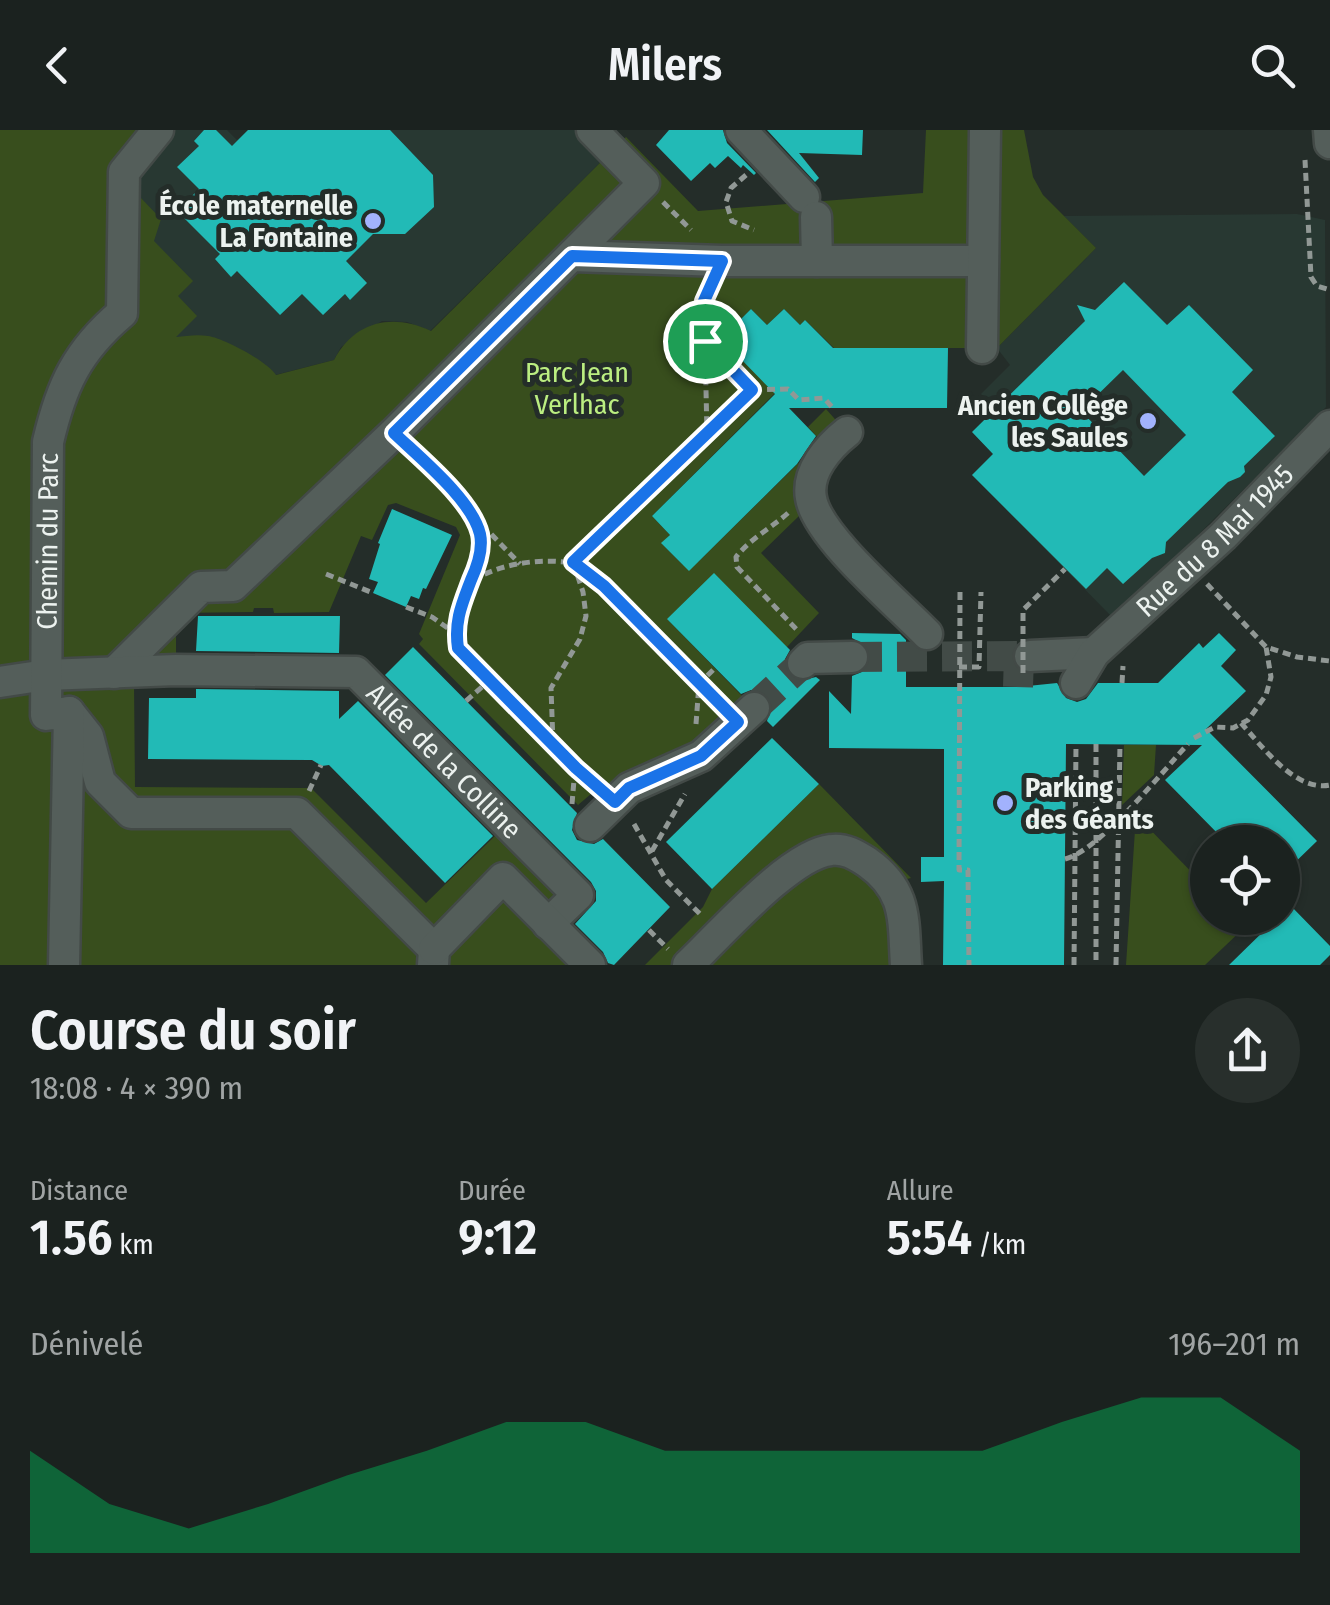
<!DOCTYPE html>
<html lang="fr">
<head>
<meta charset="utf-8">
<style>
	body { margin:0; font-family:"Fira Sans Condensed",sans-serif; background:#282f2c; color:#f1f3f6; height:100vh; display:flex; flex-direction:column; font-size:38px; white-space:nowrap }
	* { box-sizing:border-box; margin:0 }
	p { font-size:32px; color:#a0a4a4 }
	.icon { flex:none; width:55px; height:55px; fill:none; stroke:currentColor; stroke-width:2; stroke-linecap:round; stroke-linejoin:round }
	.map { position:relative; height:835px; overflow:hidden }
	.drawer { display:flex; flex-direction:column; background:#1b221f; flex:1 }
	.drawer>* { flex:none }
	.fabs { position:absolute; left:1190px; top:695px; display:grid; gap:20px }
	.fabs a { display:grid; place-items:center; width:110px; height:110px; border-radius:50%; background:#1b221f; box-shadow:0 2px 8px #0004,0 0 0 2px #393f3d; font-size:50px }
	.pin { position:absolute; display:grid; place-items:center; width:85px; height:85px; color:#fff; margin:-42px; border:5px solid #fff; border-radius:50%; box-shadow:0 2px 10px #0007 }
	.round { display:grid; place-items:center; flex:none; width:105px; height:105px; border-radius:52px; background:#282f2c }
	.headline { display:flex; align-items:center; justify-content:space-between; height:170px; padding:0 30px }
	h1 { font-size:55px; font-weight:600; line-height:75px }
	.stats { display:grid; grid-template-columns:repeat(3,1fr); gap:15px; height:170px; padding:10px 30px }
	.stats div { display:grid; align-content:center }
	.stats b { font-size:50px; font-weight:600 }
	.stats small { font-size:28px; font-weight:400 }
	.stats p { font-size:28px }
	.chart { height:280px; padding:20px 30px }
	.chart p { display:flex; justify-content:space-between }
	.chart svg { width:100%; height:180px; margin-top:10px; fill:#0b8043; opacity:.7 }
	header { display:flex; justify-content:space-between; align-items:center; height:130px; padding:0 30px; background:#1b221f; font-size:45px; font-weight:600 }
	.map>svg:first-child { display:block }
</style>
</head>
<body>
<header><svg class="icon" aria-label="back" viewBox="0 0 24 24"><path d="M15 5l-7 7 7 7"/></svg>Milers<svg class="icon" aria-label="search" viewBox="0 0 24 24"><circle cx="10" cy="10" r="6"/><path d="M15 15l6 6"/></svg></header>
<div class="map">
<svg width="1330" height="835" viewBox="0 0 1330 835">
	<rect width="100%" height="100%" fill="#242d29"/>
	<!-- built -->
	<path fill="#283832" d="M 171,0 L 227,0 L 237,10 L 248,0 L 582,0 L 607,26 L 430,201 L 407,192 L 382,191 L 341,217 L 334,230 L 275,245 L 140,218 L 139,32 Z
		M 1297,84 L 1325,90 L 1326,277 L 1114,489 L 972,345 L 993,324 L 972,302 L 994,279 L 981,264 L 1010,235 L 997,218 L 1096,118 L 1064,86 Z"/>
	<!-- green -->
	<path fill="#384e1d" d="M 0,0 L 171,0 L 139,32 L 140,67 L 161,89 L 154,111 L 193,151 L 178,166 L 197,186 L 176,207 C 186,206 197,204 208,206 C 223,208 267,231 276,245 L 334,230 C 355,191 392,183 431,201 L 626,7 L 698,81 L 923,63 L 926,0 L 1024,0 L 1033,47 L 1043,65 L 1096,118 L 997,218 L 834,218 L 805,190 L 800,195 L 784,179 L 767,195 L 751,179 L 727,203 L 780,258 L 652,386 L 670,405 L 662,414 L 683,435 L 698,432 L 821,311 L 808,297 L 826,279 L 841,296 L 798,367 L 799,386 L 761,423 L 819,483 L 787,517 L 668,490 L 745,569 L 690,621 L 598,670 L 591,664 L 578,675 L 419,514 L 423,509 L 419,504 L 460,405 L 456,397 L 396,373 L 388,375 L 372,410 L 361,406 L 329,482 L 274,483 L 273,478 L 254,478 L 253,482 L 176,483 L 176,551 L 134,553 L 135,657 L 311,658 L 426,773 L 498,703 L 561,768 L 550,780 L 605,835 L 0,835 Z
		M 1124,615 L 1156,615 L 1154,645 L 1122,675 Z
		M 819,654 L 911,748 L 878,756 L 890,784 L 891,835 L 645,835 L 703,777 L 712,759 Z
		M 1136,685 L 1207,758 L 1208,788 L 1236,788 L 1245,797 L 1205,835 L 1126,835 Z"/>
	<!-- building -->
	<path fill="#22bab6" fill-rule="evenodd" d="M 204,0 L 216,0 L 232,16 L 248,0 L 390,0 L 433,45 L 434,77 L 405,104 L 373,104 L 346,131 L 367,153 L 350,170 L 345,164 L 323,185 L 302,164 L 280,185 L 237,141 L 231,147 L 215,129 L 220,124 L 177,81 L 199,59 L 177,37 L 199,16 L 194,11 Z
		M 669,0 L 723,0 L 727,13 L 756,43 L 754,45 L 743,35 L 741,38 L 728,26 L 715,38 L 710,33 L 691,51 L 656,15 Z
		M 767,0 L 863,0 L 862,25 L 799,23 L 819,48 L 815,52 Z
		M 1124,152 L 1167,195 L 1189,175 L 1253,240 L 1232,262 L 1275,306 L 1244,336 L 1245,342 L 1240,347 L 1228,352 L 1166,412 L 1165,423 L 1152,428 L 1123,454 L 1107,438 L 1086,459 L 972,345 L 993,324 L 972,302 L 1085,191 L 1077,175 L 1095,180 ZM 1123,240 L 1186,305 L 1144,346 L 1081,281 Z
		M 751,179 L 767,195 L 784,179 L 800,195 L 805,190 L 833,218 L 948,218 L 947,278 L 789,278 L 816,306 L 797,334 L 689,441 L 661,413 L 670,405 L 652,386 L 775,264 L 737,225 L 742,220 L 726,204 Z
		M 392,379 L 452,405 L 426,459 L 423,458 L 419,469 L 411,466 L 406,477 L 373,463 L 378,452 L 369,449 L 380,414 L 378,413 Z
		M 714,443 L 790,520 L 785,529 L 789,545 L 799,551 L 816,547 L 820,550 L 773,597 L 767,591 L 772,575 L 767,565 L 751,560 L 741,564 L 667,489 Z
		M 198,486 L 340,486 L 339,523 L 196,521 Z
		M 852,503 L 900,504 L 906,510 L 906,557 L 1018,557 L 1057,553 L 1066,568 L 1077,572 L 1086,569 L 1098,553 L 1158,553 L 1199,513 L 1203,518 L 1219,503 L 1236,520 L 1221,536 L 1246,561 L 1206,599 L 1317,711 L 1282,745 L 1282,712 L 1226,712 L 1165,650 L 1202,615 L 1066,614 L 1064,835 L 943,835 L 944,751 L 921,752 L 921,727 L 944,727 L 944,619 L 829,618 L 829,561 L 851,584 L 852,546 L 862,542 L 871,528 L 867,516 L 852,508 Z
		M 413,517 L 577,683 L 572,700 L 577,710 L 594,714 L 603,709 L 670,777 L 614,835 L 608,833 L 603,822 L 575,794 L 596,771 L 596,761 L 591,752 L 385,545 Z
		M 196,559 L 339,561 L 339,589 L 358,571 L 493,706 L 445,753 L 329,635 L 322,636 L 312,630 L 148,629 L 149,568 L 196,568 Z
		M 772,608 L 819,654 L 712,759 L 666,712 Z
		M 1290,775 L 1330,816 L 1330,825 L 1320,835 L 1229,835 L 1277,788 L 1282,788 L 1282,782 Z"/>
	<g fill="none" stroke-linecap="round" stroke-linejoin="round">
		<!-- minor-tunnel -->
		<path stroke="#424b47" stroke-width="30" stroke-dasharray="30 15" stroke-linecap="butt" d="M 852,527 L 1030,526
			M 1018,557 L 1019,526
			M 754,578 L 803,533"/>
		<defs>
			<g id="minor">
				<path d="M 741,0 L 804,67"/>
				<path d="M 1329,0 L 1330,13"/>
				<path d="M 816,87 L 817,131"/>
				<path d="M 572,126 L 722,131 L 983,131"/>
				<path d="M 982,218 L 985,0"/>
				<path d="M 847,302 C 828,317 806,342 811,368 C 817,406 898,474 927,504"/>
				<path d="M 1030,526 L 1094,523"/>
				<path d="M 803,533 L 808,528 L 852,527"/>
				<path d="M 114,543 L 201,457 L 233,456 L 394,303 L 644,53 L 592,0"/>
				<path id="s1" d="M 0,552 L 46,545 L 176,540 L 356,542 L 578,765 L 548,794"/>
				<path id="s2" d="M 1076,553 L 1094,523 L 1223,406 L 1330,296"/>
				<path d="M 69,582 L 88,606 L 100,652 L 131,683 L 297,683 L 434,819 L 433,835"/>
				<path d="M 590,696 L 629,658 L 701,626 L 754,578"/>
				<path d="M 434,819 L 503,748 L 590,835"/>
				<path id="s3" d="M 64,835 L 69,582 L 46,585 L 48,312 C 61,256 77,221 122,183 L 124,42 L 158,0"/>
				<path d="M 688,835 C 720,805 790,724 831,720 C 845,718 856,725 867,732 C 908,761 903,790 906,835"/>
			</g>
		</defs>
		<!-- minor casing -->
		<use href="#minor" stroke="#434a47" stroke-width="35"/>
		<!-- path -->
		<path stroke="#919895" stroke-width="5" stroke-dasharray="8 5" stroke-linecap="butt" d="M 1305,30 L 1311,147 L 1317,156 L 1330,160
			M 746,45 L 731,58 L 726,72 L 732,91 L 754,100
			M 663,72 L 691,100
			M 705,211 L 752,260
			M 707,304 L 752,260 L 788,259 L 799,270 L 824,268 L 832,277
			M 413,321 L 472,385 L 481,406 L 479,427 L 458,483 L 458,517 L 575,638 L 595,654
			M 788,383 C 770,399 751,408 736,427 L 737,437 L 799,502
			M 480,398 L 491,404 L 520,434
			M 573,433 L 605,456 L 718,572
			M 326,444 L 373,463
			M 473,450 C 503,433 539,428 573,433 L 707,304 L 704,171 L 709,160
			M 1207,454 L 1266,517 L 1297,527 L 1330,531
			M 960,462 L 959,740 L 968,740 L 969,835
			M 406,477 L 432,487 L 456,504
			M 959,537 L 979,537 L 981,462
			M 1122,553 L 1123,536
			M 466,571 L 490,550
			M 1241,593 C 1262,616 1295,662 1330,655
			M 696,594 L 699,554 L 715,538
			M 1194,608 L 1215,597 L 1233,598 L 1248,590 L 1266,565 L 1271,547 L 1266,517
			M 553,613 L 551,558 L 580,509 L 586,486 L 583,462 L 574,435
			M 1096,614 L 1096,835
			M 309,661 L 321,635
			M 572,674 L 575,638
			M 634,694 L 666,750 L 701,785
			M 652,721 L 685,664
			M 1065,729 C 1099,721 1162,642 1188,614
			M 649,800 L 668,819
			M 1074,835 L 1076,614
			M 1116,835 L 1120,614"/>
		<!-- minor -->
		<use href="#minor" stroke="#545e5a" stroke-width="30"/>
		<!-- path-bridge -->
		<path stroke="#919895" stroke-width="5" stroke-dasharray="8 5" stroke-linecap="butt" d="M 1023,543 L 1023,480 L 1065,439"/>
	</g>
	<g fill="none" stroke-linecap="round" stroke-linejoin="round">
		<defs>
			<path id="route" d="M 572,126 L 722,131 L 704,171 L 705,211 L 752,260 L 573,432 L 604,456 L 738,592 L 701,626 L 629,658 L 615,672 L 576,638 L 458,518 C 454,491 462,474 471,450 C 477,437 483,418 480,404 C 472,370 419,327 394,303 Z"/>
		</defs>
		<!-- route casing -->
		<use href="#route" stroke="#fff" stroke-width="20"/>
		<!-- route -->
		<use href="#route" stroke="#1a73e8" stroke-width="12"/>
	</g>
	<!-- markers -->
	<g fill="#a2b2fd" stroke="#242d29" stroke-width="4">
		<circle cx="373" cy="91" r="10"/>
		<circle cx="1148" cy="291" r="10"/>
		<circle cx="1005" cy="673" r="10"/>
	</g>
	<g text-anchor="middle" stroke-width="10" stroke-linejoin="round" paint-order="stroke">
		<!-- poi labels -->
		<g font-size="28" font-weight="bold" fill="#ecf2ef" stroke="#242d29" text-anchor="end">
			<text x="353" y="85">École maternelle<tspan x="353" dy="32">La Fontaine</tspan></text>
			<text x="1128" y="285">Ancien Collège<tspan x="1128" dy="32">les Saules</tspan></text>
			<text x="1025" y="667" text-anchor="start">Parking<tspan x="1025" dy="32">des Géants</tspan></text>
		</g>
		<!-- park labels -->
		<g font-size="28" fill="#bbee81" stroke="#242d29">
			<text x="577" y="252">Parc Jean<tspan x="577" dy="32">Verlhac</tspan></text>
		</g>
		<!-- street labels -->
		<g font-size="28" fill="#ecf2ef" stroke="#242d29">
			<text dy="10" stroke="none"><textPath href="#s2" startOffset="200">Rue du 8 Mai 1945</textPath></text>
			<text dy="10" stroke="none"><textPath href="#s3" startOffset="450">Chemin du Parc</textPath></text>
			<text dy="10" stroke="none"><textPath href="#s1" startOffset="482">Allée de la Colline</textPath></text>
		</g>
	</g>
</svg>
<div class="fabs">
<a><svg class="icon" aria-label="locate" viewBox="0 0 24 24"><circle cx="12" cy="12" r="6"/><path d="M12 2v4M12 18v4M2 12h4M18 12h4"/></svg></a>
</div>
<div class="pin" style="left:705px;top:211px;background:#1e9e55"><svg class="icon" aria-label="arrive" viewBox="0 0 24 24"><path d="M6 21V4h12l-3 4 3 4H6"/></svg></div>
</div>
<section class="drawer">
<div class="headline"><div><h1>Course du soir</h1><p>18:08 · 4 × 390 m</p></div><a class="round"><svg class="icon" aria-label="share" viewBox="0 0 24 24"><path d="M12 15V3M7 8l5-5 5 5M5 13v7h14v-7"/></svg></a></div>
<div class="stats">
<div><p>Distance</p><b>1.56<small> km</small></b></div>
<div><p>Durée</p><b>9:12</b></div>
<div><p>Allure</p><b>5:54<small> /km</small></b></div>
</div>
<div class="chart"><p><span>Dénivelé</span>196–201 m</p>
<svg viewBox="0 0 160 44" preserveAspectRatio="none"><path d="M0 44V19L10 32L20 38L30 32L40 25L50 19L60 12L70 12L80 19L90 19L100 19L110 19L120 19L130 12L140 6L150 6L160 19V44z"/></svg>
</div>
</section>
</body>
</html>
